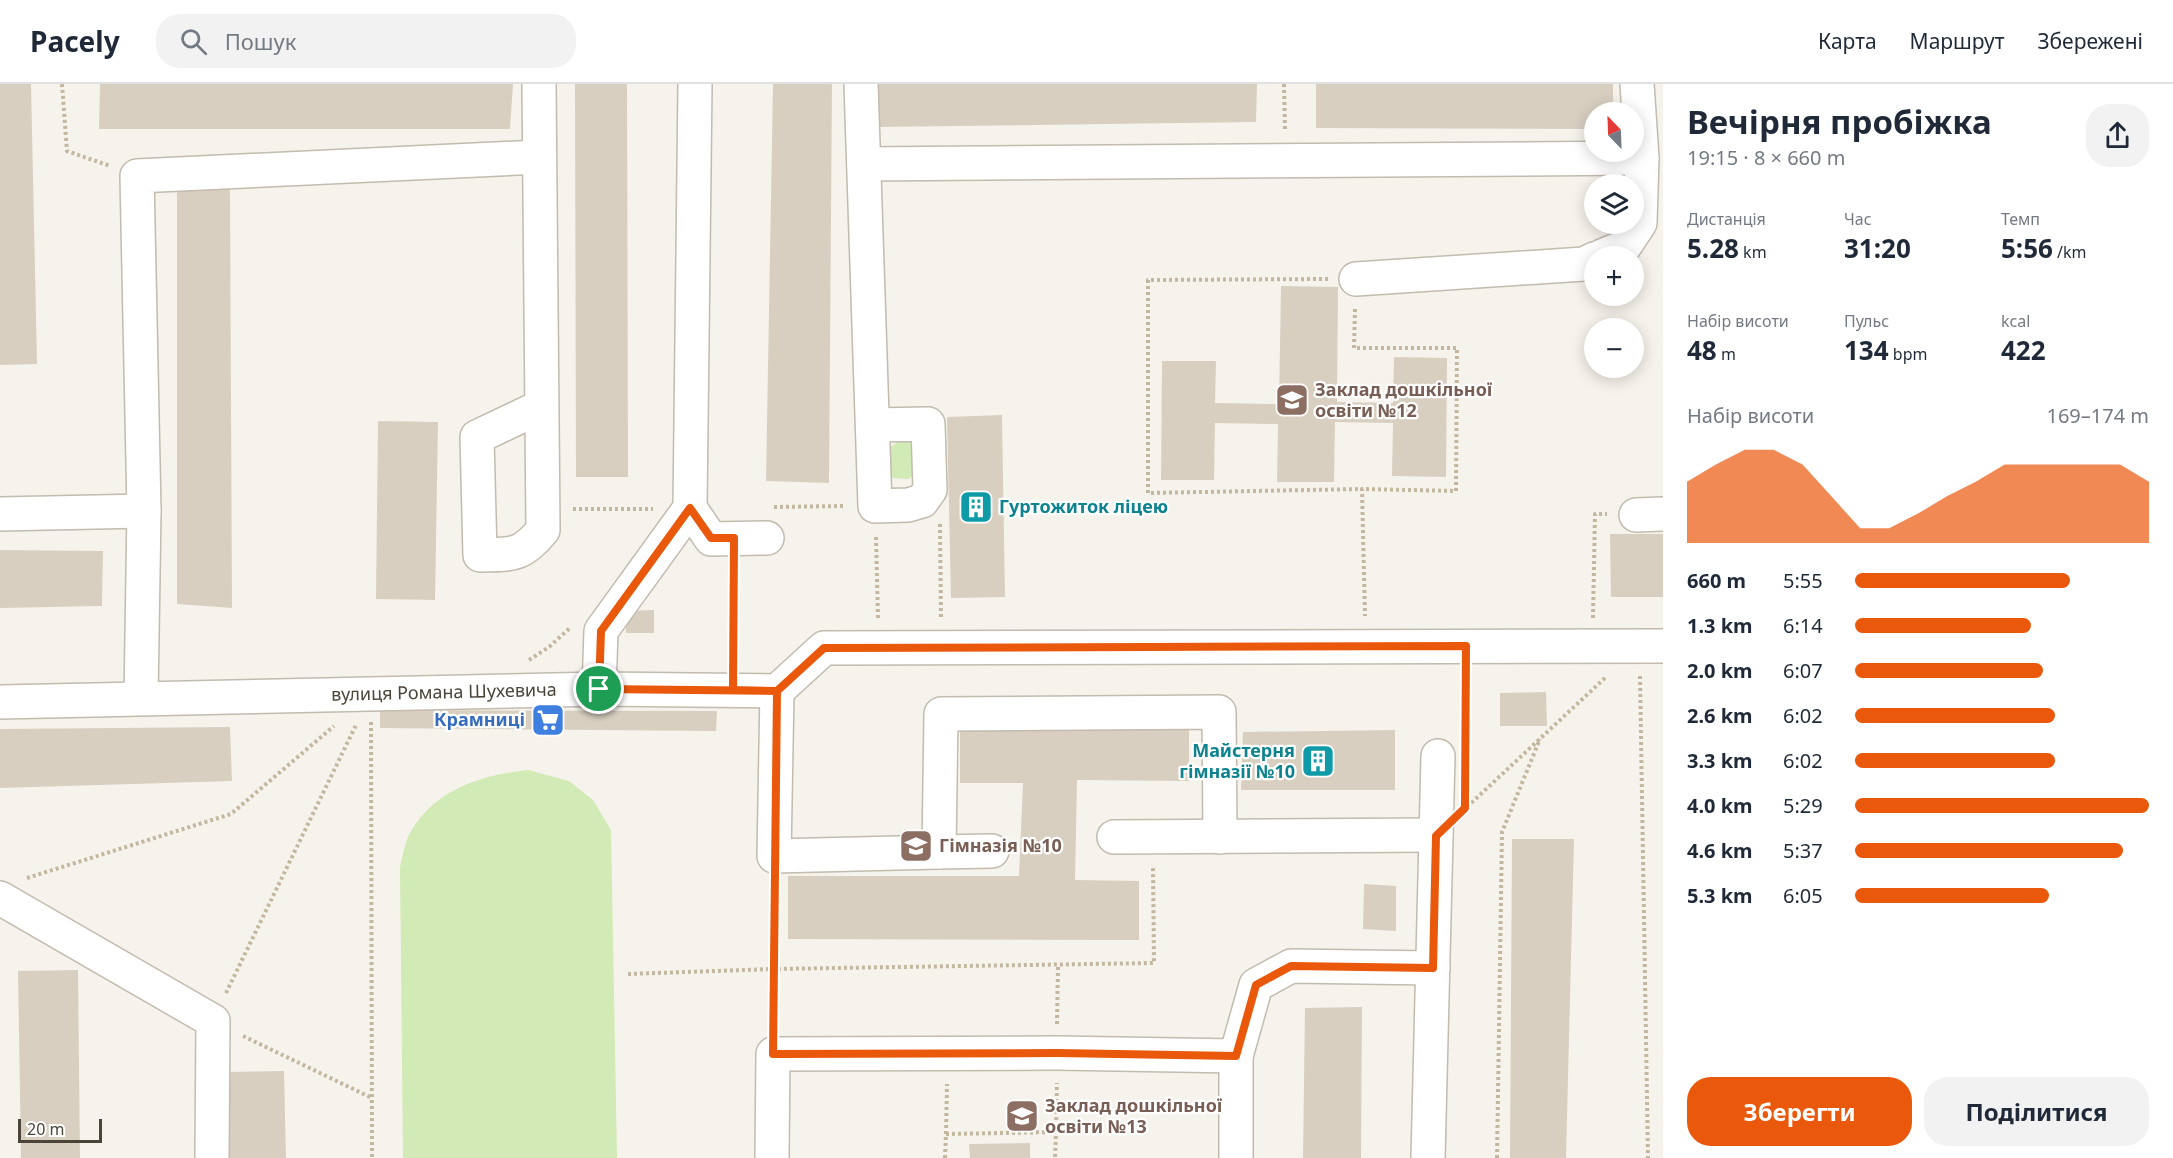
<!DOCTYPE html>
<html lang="uk">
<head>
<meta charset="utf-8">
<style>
	body { margin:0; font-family:"Noto Sans",sans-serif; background:#f2f2f3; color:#1f2937; height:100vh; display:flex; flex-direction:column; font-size:22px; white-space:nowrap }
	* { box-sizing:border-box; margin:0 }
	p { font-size:20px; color:#747a83 }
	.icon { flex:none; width:33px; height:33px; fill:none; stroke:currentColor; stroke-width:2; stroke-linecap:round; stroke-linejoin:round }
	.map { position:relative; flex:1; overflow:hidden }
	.details { display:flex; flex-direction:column; background:#fff; width:510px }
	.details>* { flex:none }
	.needle { width:39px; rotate:337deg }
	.controls { position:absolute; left:1584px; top:18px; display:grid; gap:12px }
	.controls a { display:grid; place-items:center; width:60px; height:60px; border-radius:50%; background:#fff; box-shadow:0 3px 15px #0003; font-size:30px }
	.scale { position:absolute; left:18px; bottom:15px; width:84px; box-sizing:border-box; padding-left:6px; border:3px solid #4b4439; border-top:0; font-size:16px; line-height:21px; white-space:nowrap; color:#4b4439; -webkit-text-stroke:4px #fff; paint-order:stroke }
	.pin { position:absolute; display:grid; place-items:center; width:51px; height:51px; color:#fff; margin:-26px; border:3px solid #fff; border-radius:50%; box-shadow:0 2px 6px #0007 }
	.round { display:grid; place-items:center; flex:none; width:63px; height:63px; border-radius:24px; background:#f2f2f3 }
	.summary { display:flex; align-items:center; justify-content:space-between; height:102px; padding:0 24px }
	h1 { font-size:33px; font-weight:700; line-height:45px }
	.metrics { display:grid; grid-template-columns:repeat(3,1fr); gap:9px; height:102px; padding:6px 24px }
	.metrics div { display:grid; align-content:center }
	.metrics b { font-size:26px; font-weight:700 }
	.metrics small { font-size:16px; font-weight:400 }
	.metrics p { font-size:16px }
	.chart { height:168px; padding:12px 24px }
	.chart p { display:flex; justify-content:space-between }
	.chart svg { width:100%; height:108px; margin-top:6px; fill:#ea580c; opacity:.7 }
	.cta { display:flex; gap:12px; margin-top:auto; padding:12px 24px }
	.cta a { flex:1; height:69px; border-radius:24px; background:#ea580c; color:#fff; font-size:24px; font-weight:700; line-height:69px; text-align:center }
	.cta a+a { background:#f2f2f3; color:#1f2937 }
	ul { padding:0 24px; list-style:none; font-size:20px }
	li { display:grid; grid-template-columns:96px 72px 1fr; align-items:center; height:45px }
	li i { height:15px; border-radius:8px; background:#ea580c }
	header { display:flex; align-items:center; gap:36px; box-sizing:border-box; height:84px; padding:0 30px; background:#fff; border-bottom:2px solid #e0e1e3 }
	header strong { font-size:28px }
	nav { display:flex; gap:33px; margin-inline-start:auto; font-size:21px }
	.search { width:420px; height:54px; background:#f2f2f3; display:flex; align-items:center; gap:15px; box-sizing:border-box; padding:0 21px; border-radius:24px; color:#747a83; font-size:22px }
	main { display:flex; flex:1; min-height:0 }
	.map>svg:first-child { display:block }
</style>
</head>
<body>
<header>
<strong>Pacely</strong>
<div class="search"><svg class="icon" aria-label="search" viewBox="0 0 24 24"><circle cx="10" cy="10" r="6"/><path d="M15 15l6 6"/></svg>Пошук</div>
<nav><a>Карта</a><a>Маршрут</a><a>Збережені</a></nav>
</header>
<main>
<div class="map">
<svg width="1663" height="1074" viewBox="0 0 1663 1074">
	<rect width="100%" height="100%" fill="#f6f3ec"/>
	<!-- green -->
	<path fill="#d2eab5" d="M 898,358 L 910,358 L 918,370 L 920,383 L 909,395 L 892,394 L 884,379 L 886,366 Z
		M 528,686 L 569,697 L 593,716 L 611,746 L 617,1074 L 403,1074 L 400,783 C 403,771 405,757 411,747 C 437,704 482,691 528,686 Z"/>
	<!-- building -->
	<path fill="#d8cfc1" d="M 0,0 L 31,0 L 37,280 L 0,281 Z
		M 100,0 L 513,0 L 510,45 L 99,45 Z
		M 575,0 L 627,0 L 628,393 L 576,393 Z
		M 773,0 L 832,0 L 829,399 L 766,397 Z
		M 879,0 L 1257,0 L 1256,38 L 879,43 Z
		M 1316,0 L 1613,0 L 1613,28 L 1594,28 L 1594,45 L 1316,44 Z
		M 177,105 L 230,105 L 232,524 L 177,520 Z
		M 1281,202 L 1338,203 L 1337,318 L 1393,319 L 1394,273 L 1447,274 L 1446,393 L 1392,392 L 1393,339 L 1335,338 L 1334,398 L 1277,398 L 1278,340 L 1215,339 L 1214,396 L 1161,396 L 1162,277 L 1216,277 L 1215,319 L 1279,320 Z
		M 1002,331 L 1005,513 L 951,514 L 947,333 Z
		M 378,337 L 438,338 L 435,516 L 376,515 Z
		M 1610,450 L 1663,450 L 1663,513 L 1611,513 Z
		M 0,466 L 103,467 L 102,522 L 0,524 Z
		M 654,526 L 654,549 L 626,549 L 625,527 Z
		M 1546,608 L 1547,642 L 1500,642 L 1500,609 Z
		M 380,626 L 717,627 L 716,647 L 380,644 Z
		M 230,643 L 232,697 L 0,704 L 0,645 Z
		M 960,643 L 1189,643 L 1189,697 L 1077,696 L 1075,796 L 1139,797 L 1139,856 L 788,855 L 788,792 L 1019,792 L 1023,699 L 960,699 Z
		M 1395,646 L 1395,706 L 1241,706 L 1243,648 Z
		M 1512,755 L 1574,755 L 1566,1074 L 1510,1074 Z
		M 1364,800 L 1396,802 L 1396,847 L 1363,845 Z
		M 78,886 L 80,1074 L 21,1074 L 18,887 Z
		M 1362,923 L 1361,1074 L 1303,1074 L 1305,924 Z
		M 284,987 L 286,1074 L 230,1074 L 230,988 Z
		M 1030,1059 L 1030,1074 L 970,1074 L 969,1060 Z"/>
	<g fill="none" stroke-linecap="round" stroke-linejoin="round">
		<defs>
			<g id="minor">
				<path d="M 539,0 L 543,446 C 521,473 512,470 480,471 L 477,353 L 542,322"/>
				<path d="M 861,0 L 875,422 L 908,421 L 922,417 L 930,406 L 928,340 L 873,341"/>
				<path d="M 864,80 L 1642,74 L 1637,0"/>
				<path d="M 1602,172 L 1624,163 L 1640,139 L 1642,74"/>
				<path d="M 1356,195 L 1584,180 L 1594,175"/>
				<path d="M 690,424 L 711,455 L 767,454"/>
				<path d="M 0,430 L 144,427"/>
				<path d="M 1636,431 L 1663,430"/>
				<path d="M 599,605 L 601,547 L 690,424 L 695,0"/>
				<path d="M 777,607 L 774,772 L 939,768"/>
				<path d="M 141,614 L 144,427 L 137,92 L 539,73"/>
				<path id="s1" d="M 0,618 L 599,605 L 777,607 L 824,564 L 1663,562"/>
				<path d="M 1114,753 L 1436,751"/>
				<path d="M 992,767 L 939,768 L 941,630 L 1219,628 L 1220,753"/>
				<path d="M 0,814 L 213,937 L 212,1074"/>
				<path d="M 1236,972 L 1236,1074"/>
				<path d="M 772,1074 L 773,970 L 1057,969 L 1236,972 L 1256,901 L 1291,882 L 1433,884"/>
				<path d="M 1428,1074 L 1438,672"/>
			</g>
		</defs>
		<!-- minor casing -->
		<use href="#minor" stroke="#c2bbae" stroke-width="36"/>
		<!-- path -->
		<path stroke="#c4b79f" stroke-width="4" stroke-dasharray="3 3" stroke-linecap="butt" d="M 62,0 L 67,67 L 110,82
			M 1284,0 L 1285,47
			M 1328,195 L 1148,196 L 1148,409 L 1362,405
			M 1355,225 L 1354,264 L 1457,264 L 1456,407 L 1362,405 L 1365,532
			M 774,423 L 845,422
			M 573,425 L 653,425
			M 940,440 L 941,534
			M 876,453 L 878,535
			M 1593,534 L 1595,430 L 1607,430
			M 529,576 L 549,563 L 570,544
			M 733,578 L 733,484
			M 1640,592 L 1648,1074
			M 371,638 L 372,1074
			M 1466,658 L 1466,593
			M 1467,723 L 1606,593
			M 27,794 L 231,730 L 334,642
			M 628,890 L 772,885 L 1154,879 L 1153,781
			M 226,909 L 356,641
			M 773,939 L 773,800
			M 1057,940 L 1058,881
			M 243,952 L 372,1014
			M 1056,1048 L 1057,999
			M 946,1050 L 947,1000
			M 945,1074 L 946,1050 L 1056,1048 L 1055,1074
			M 1497,1074 L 1502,748 L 1540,655"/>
		<!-- minor -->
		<use href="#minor" stroke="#fff" stroke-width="33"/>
	</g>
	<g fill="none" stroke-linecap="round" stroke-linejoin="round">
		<defs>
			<path id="route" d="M 599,605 L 777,607 L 773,970 L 1057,969 L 1236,972 L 1256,901 L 1291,882 L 1433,884 L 1436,752 L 1465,724 L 1466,562 L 824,564 L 777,607 L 733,606 L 734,454 L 711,454 L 690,424 L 601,547 L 599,605"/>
		</defs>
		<!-- route casing -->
		<use href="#route" stroke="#fff" stroke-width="12"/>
		<!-- route -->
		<use href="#route" stroke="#ea580c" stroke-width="8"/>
	</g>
	<!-- icons -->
	<defs>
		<symbol id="school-square" viewBox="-11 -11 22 22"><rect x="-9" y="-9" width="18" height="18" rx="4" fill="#8d6e63" stroke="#fff"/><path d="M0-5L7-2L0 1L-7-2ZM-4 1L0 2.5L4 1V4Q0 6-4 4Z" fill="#fff"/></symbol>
		<symbol id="building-square" viewBox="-11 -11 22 22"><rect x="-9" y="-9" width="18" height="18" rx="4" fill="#0f9aa8" stroke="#fff"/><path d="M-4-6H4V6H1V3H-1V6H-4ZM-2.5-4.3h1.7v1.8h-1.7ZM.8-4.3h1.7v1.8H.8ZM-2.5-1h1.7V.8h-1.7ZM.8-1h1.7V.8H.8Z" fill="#fff"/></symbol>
		<symbol id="supermarket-square" viewBox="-11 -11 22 22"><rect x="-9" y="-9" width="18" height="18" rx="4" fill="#3f7fe0" stroke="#fff"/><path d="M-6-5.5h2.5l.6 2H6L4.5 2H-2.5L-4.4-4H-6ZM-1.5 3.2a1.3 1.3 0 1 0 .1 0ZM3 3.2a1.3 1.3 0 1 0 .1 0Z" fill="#fff"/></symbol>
	</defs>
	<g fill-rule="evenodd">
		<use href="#school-square" x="1273" y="297" width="38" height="38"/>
		<use href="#building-square" x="957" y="404" width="38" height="38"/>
		<use href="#supermarket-square" x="529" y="617" width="38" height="38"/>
		<use href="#building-square" x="1299" y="658" width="38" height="38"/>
		<use href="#school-square" x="897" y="743" width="38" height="38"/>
		<use href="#school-square" x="1003" y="1013" width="38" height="38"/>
	</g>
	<g text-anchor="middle" stroke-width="4.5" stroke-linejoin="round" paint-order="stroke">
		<!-- education labels -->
		<g font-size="18" font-weight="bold" fill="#785e54" stroke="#fff" text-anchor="start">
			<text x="1315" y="312">Заклад дошкільної<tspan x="1315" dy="21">освіти №12</tspan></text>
			<text x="939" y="768">Гімназія №10</text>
			<text x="1045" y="1028">Заклад дошкільної<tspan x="1045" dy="21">освіти №13</tspan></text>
		</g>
		<!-- culture labels -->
		<g font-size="18" font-weight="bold" fill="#0d838f" stroke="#fff" text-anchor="start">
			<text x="999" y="429">Гуртожиток ліцею</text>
			<text x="1295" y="673" text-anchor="end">Майстерня<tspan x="1295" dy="21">гімназії №10</tspan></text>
		</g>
		<!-- street labels -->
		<g font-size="18" fill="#4b4439" stroke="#fff">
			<text dy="6" stroke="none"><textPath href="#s1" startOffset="444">вулиця Романа Шухевича</textPath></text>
		</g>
		<!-- shop labels -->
		<g font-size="18" font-weight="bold" fill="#366cbe" stroke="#fff" text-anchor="end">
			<text x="525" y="642">Крамниці</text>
		</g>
	</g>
</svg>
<div class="controls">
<a><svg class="needle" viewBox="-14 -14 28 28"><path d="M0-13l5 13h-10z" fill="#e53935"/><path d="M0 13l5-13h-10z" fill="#747a83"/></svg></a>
<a><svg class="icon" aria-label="layers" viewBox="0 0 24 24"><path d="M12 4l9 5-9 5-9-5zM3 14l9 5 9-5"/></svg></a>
<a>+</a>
<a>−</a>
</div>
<div class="scale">20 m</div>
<div class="pin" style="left:599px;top:605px;background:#1e9e55"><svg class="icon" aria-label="arrive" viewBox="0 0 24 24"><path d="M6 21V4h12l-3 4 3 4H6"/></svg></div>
</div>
<section class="details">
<div class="summary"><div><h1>Вечірня пробіжка</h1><p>19:15 · 8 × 660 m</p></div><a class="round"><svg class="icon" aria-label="share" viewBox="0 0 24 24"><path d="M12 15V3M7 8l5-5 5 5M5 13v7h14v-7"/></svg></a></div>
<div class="metrics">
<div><p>Дистанція</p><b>5.28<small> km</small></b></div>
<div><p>Час</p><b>31:20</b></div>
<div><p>Темп</p><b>5:56<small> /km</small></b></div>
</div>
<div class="metrics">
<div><p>Набір висоти</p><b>48<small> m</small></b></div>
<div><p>Пульс</p><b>134<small> bpm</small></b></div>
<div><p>kcal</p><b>422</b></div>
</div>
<div class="chart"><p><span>Набір висоти</span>169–174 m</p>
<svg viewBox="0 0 160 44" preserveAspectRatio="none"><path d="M0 44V19L10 12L20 6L30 6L40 12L50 25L60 38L70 38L80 32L90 25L100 19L110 12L120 12L130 12L140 12L150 12L160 19V44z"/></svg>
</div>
<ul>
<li><b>660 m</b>5:55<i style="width:73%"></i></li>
<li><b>1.3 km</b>6:14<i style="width:60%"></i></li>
<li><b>2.0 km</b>6:07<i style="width:64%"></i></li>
<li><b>2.6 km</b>6:02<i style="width:68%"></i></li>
<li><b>3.3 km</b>6:02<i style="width:68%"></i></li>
<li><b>4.0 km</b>5:29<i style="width:100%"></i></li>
<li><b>4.6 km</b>5:37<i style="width:91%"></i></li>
<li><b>5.3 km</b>6:05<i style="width:66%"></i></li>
</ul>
<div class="cta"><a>Зберегти</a><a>Поділитися</a></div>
</section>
</main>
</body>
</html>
